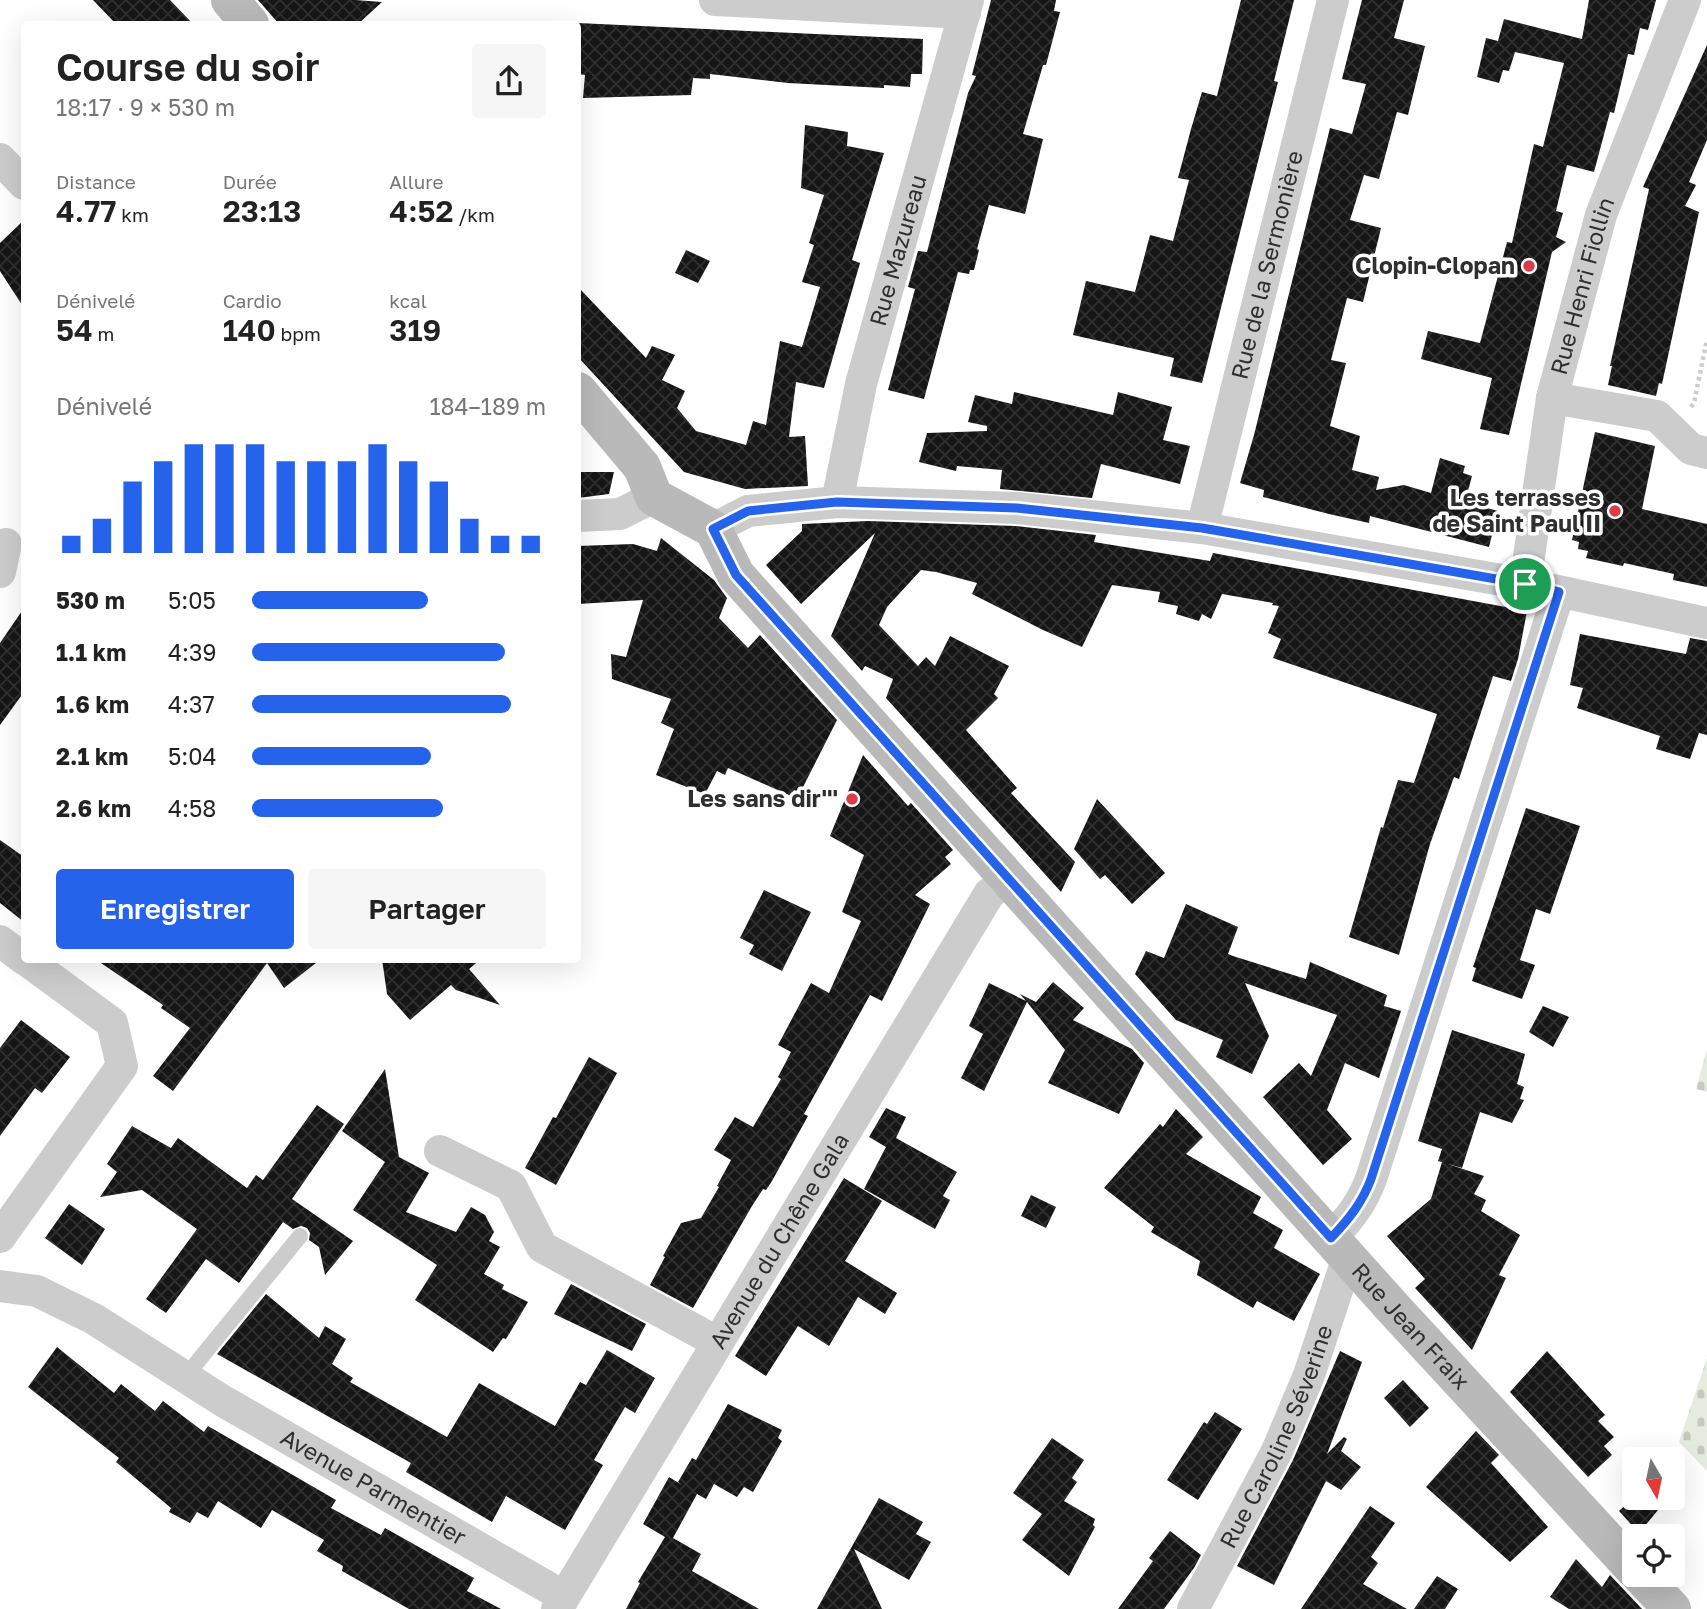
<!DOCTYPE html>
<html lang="fr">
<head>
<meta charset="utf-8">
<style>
	body { margin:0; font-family:"Golos Text",sans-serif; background:#f6f6f6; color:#222; height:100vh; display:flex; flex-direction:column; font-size:26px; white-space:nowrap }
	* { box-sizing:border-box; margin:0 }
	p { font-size:23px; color:#767676 }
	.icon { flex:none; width:38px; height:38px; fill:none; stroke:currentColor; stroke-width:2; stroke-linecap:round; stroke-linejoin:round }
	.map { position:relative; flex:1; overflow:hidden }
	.panel { position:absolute; left:21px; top:21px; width:560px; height:942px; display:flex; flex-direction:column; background:#fff; border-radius:7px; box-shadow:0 7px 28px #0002 }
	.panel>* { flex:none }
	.needle { width:46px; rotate:171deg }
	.controls { position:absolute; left:1622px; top:1447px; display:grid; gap:14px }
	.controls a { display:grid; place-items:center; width:63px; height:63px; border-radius:7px; background:#fff; box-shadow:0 7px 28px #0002; font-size:35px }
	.pin { position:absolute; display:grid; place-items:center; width:60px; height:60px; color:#fff; margin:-30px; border:4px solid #fff; border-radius:50%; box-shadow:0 2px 7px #0007 }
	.round { display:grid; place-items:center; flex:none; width:74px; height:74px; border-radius:7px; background:#f6f6f6 }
	.summary { display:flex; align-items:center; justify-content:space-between; height:119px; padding:0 35px }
	h1 { font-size:38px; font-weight:600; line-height:52px }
	.metrics { display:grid; grid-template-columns:repeat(3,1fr); gap:10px; height:119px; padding:7px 35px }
	.metrics div { display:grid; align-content:center }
	.metrics b { font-size:30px; font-weight:600 }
	.metrics small { font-size:19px; font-weight:400 }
	.metrics p { font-size:19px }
	.chart { height:196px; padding:14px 35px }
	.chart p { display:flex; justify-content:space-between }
	.chart svg { width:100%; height:126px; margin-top:7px; stroke:#2563eb; stroke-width:6 }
	.button { display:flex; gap:14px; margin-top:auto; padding:14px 35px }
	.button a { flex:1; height:80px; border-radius:7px; background:#2563eb; color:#fff; font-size:28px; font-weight:600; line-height:80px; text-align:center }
	.button a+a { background:#f6f6f6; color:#222 }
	ul { padding:0 35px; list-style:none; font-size:23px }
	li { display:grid; grid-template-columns:112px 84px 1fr; align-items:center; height:52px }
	li i { height:18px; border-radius:9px; background:#2563eb }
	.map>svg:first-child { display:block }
</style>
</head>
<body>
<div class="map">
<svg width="1707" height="1609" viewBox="0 0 1707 1609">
	<defs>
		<pattern id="cemetery-stones" width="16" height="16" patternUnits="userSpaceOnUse" patternTransform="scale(1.75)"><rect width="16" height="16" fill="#e5ebde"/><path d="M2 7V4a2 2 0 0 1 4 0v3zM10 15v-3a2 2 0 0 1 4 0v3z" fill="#c5cabf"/></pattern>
		<pattern id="building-cross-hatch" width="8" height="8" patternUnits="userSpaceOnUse" patternTransform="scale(1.75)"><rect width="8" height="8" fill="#161616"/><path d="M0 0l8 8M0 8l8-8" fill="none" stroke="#303030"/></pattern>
	</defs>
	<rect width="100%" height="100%" fill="#fff"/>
	<!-- cemetery -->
	<path fill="url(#cemetery-stones)" d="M 1707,1049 L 1707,1092 L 1696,1089 Z
		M 1707,1358 L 1707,1471 L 1679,1442 Z"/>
	<!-- building -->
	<path fill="url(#building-cross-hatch)" d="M 93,0 L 170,0 L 193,24 L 116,24 Z
		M 258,0 L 355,0 L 382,2 L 358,24 L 279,24 Z
		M 991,0 L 1056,0 L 1054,11 L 1060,12 L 1046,65 L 1043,65 L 1023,134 L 1043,139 L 1025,214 L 989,205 L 977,249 L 979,250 L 974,270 L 970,270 L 969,274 L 958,272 L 924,399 L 888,390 L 915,289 L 908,287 L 918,251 L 927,252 L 968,93 L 976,76 L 972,75 Z
		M 1241,0 L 1294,0 L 1274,81 L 1278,82 L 1202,383 L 1170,376 L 1174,358 L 1073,335 L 1086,281 L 1135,292 L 1150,235 L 1173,241 L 1189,180 L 1178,178 L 1191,129 L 1202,92 L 1217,96 Z
		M 1362,0 L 1404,0 L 1394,38 L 1425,46 L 1408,115 L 1397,112 L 1379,179 L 1364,175 L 1350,220 L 1381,228 L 1363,302 L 1347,298 L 1331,360 L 1346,363 L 1330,426 L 1360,436 L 1352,470 L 1379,477 L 1376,490 L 1404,485 L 1431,493 L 1440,458 L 1465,466 L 1463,473 L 1472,476 L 1465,502 L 1498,511 L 1489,547 L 1370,516 L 1369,523 L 1329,514 L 1263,497 L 1264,490 L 1240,483 L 1254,435 L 1330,128 L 1352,134 L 1366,84 L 1342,79 Z
		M 1589,0 L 1656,0 L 1648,30 L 1640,28 L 1634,55 L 1628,54 L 1614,113 L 1610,112 L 1594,172 L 1567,165 L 1556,211 L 1563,213 L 1556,237 L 1566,242 L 1552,252 L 1509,435 L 1480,429 L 1492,378 L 1421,359 L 1428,331 L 1480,343 L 1507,242 L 1512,243 L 1534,144 L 1543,147 L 1564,63 L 1515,52 L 1509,71 L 1503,70 L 1499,83 L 1477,77 L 1486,38 L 1498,41 L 1504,19 L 1582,39 Z
		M 578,23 L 923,39 L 922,74 L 911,74 L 910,87 L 884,85 L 884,88 L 788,83 L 710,74 L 710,79 L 693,78 L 691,95 L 583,98 L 585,75 L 578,74 Z
		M 1707,45 L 1707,140 L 1689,182 L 1696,185 L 1685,206 L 1699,212 L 1662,384 L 1659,383 L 1656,396 L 1608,385 L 1612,366 L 1610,366 L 1649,189 L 1643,187 Z
		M 805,125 L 848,132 L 847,146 L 884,153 L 852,260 L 860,263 L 824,388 L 796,382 L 789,437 L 805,436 L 808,486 L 745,489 L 684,472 L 578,357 L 578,287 L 646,358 L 652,346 L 675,355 L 662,380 L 685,391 L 677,408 L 696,431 L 746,445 L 753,421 L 766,425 L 780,341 L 802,347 L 820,287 L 802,282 L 814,245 L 809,243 L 824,195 L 801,188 Z
		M 24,220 L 24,308 L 0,271 L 0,243 Z
		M 686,250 L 710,261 L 698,283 L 675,273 Z
		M 1014,392 L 1113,415 L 1118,392 L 1172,407 L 1163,440 L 1190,446 L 1180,484 L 1101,464 L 1092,498 L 1000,489 L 1002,470 L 957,466 L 956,471 L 919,462 L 927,433 L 987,431 L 987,426 L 968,422 L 975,395 L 1012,404 Z
		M 1595,432 L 1655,446 L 1642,509 L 1707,524 L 1707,587 L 1673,580 L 1674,574 L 1624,563 L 1623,566 L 1586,558 L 1588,551 L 1578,549 L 1579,542 L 1572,540 Z
		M 578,472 L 614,472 L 609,494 L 578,498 Z
		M 868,521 L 1016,526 L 1096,535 L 1094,542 L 1210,561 L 1213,553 L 1527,611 L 1518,659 L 1511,681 L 1493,676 L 1459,779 L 1454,777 L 1430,844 L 1399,955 L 1349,937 L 1381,827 L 1383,828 L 1398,780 L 1414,783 L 1437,714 L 1273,658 L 1281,639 L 1268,633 L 1279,606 L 1272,605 L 1273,603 L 1222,594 L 1211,619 L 1202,614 L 1199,621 L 1176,614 L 1178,606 L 1158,602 L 1160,592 L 1112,585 L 1082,647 L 1043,630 L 972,594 L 977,583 L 936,572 L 921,570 L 887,607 L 879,625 L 918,666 L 926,657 L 935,666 L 950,636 L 1009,666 L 994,694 L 998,698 L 966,730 L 1017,788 L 1011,793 L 1075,862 L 1061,892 L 886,698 L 893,679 L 865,666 L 862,671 L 831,636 L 875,533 L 801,604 L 766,565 L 802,531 L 802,524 Z
		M 661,538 L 714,580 L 727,598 L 719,618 L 748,648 L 760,635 L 837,720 L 800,793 L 794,790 L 791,796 L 728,768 L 725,775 L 717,771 L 705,794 L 656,775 L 674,729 L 661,723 L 671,699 L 612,679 L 611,654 L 626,657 L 643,600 L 578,604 L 578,546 L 633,544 L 657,551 Z
		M 24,608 L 24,692 L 0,725 L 0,643 Z
		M 1580,634 L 1686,654 L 1690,638 L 1707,641 L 1707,735 L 1699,733 L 1690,759 L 1656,749 L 1660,736 L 1577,708 L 1583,688 L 1570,685 Z
		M 863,755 L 908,806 L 911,803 L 953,850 L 945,857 L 951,864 L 915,895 L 930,904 L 882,1001 L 870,995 L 804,1114 L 808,1116 L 772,1181 L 766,1190 L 763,1189 L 752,1206 L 693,1308 L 650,1285 L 665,1257 L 663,1256 L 681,1223 L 701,1218 L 719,1187 L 717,1186 L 731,1160 L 714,1150 L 735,1117 L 753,1127 L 781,1079 L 778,1077 L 791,1052 L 778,1045 L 811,983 L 829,993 L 861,921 L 842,912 L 864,855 L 830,836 Z
		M 1097,799 L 1165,873 L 1132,904 L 1105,875 L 1100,879 L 1074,849 Z
		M 1526,808 L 1580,826 L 1550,914 L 1536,909 L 1520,960 L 1535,965 L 1522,999 L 1472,981 L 1476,968 L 1473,967 Z
		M 0,840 L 24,857 L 24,922 L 0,903 Z
		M 764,890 L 811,912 L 782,971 L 749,954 L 754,945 L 740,938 Z
		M 1186,904 L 1238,927 L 1228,954 L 1233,956 L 1306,979 L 1310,962 L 1387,995 L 1384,1006 L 1401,1011 L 1379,1078 L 1345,1063 L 1327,1110 L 1352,1139 L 1323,1165 L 1263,1097 L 1299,1063 L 1311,1076 L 1337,1015 L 1245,983 L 1269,1036 L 1252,1074 L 1216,1057 L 1223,1040 L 1176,1020 L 1135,974 L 1146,951 L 1164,958 Z
		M 95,959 L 321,959 L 284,988 L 267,963 L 173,1091 L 153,1076 L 190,1028 L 161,1008 L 163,1005 Z
		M 382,959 L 481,959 L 469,969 L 500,1005 L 456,990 L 451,985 L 410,1020 L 387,994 Z
		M 1053,982 L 1084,1008 L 1073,1020 L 1132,1049 L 1144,1063 L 1119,1114 L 1048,1083 L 1065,1050 L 1027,1002 L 984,1091 L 961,1078 L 983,1034 L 969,1026 L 989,983 L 1026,1001 L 1020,994 L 1036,1002 Z
		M 1543,1006 L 1569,1017 L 1553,1047 L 1529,1032 Z
		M 21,1020 L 70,1057 L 42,1093 L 35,1088 L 0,1136 L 0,1048 Z
		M 1452,1030 L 1525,1054 L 1517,1084 L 1524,1087 L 1520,1099 L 1524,1100 L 1512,1123 L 1480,1112 L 1462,1168 L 1438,1161 L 1442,1149 L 1418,1141 Z
		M 589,1057 L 617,1073 L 556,1185 L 525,1168 L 553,1117 L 556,1118 Z
		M 385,1069 L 399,1157 L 429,1173 L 406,1212 L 456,1232 L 471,1207 L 485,1215 L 494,1232 L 489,1241 L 500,1247 L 484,1274 L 504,1285 L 502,1289 L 528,1302 L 506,1339 L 503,1338 L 493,1352 L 415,1300 L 437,1265 L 353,1210 L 385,1162 L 342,1131 Z
		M 317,1105 L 344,1124 L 292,1199 L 353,1241 L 325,1275 L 319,1247 L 309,1240 L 310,1233 L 307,1228 L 301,1226 L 293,1229 L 283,1222 L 239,1283 L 206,1259 L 166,1313 L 146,1299 L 197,1229 L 142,1190 L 100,1197 L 117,1172 L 107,1164 L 132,1126 L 171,1148 L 178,1138 L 247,1188 L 256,1175 L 263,1180 Z
		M 886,1108 L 906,1117 L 896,1138 L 957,1172 L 943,1196 L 950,1200 L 935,1229 L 864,1189 L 886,1147 L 869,1137 Z
		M 1176,1109 L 1203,1137 L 1186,1154 L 1261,1197 L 1253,1213 L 1283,1230 L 1274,1248 L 1320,1274 L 1294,1321 L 1257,1301 L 1253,1308 L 1197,1275 L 1200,1261 L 1151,1232 L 1154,1227 L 1104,1188 L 1160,1124 L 1163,1127 Z
		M 1442,1162 L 1484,1176 L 1474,1194 L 1486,1200 L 1481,1211 L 1520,1235 L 1499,1275 L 1506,1278 L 1472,1350 L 1415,1288 L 1425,1279 L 1387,1236 L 1431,1199 Z
		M 844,1178 L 882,1201 L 845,1261 L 897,1293 L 885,1314 L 858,1297 L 829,1346 L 798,1326 L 766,1376 L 735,1356 Z
		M 1031,1195 L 1056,1207 L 1046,1228 L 1021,1216 Z
		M 69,1204 L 105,1229 L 82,1265 L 45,1238 Z
		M 571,1284 L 646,1324 L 632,1351 L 554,1314 Z
		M 266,1294 L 319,1338 L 325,1326 L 346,1339 L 332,1364 L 353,1378 L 350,1382 L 447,1437 L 479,1383 L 555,1426 L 580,1382 L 586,1385 L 607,1350 L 655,1378 L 635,1413 L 625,1407 L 594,1460 L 603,1465 L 565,1530 L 506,1496 L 492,1522 L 406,1472 L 411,1463 L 217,1354 Z
		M 57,1347 L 114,1393 L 121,1384 L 155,1411 L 163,1401 L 204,1432 L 208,1426 L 336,1500 L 331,1508 L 381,1535 L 385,1528 L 474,1578 L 467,1591 L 501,1609 L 409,1609 L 342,1571 L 343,1566 L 317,1551 L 324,1540 L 272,1510 L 261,1528 L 218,1501 L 208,1518 L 197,1512 L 190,1523 L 169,1512 L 171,1508 L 116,1462 L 119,1458 L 28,1387 Z
		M 1340,1351 L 1362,1362 L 1327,1454 L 1344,1437 L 1347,1439 L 1341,1451 L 1361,1467 L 1341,1490 L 1326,1481 L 1274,1585 L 1237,1566 L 1293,1460 Z
		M 1547,1351 L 1605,1415 L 1598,1421 L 1614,1437 L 1604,1446 L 1612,1455 L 1588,1477 L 1510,1392 Z
		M 1403,1380 L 1429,1408 L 1410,1427 L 1384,1398 Z
		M 728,1404 L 782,1430 L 778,1438 L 782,1441 L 753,1492 L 744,1487 L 737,1497 L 714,1484 L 706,1499 L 697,1494 L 673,1538 L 701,1554 L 692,1571 L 759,1609 L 626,1609 L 640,1583 L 638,1582 L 665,1537 L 643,1524 L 669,1477 L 682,1485 L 678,1482 L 692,1458 L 696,1460 Z
		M 1215,1412 L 1242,1429 L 1198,1500 L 1167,1480 L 1204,1422 L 1207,1424 Z
		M 1476,1431 L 1499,1455 L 1491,1463 L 1548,1527 L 1510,1562 L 1426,1487 Z
		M 1052,1438 L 1084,1460 L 1072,1478 L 1077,1482 L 1064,1501 L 1095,1519 L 1093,1525 L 1095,1527 L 1069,1576 L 1022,1540 L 1042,1514 L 1013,1493 Z
		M 879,1498 L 923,1522 L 916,1534 L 931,1542 L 909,1580 L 854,1549 L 882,1609 L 817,1609 Z
		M 1633,1498 L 1668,1498 L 1639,1533 L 1619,1511 Z
		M 1370,1506 L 1395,1523 L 1371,1557 L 1378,1563 L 1363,1584 L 1407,1609 L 1301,1609 Z
		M 1170,1531 L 1201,1555 L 1194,1568 L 1164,1609 L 1118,1609 L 1153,1561 L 1149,1558 Z
		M 1576,1559 L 1602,1587 L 1610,1575 L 1642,1609 L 1569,1609 L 1550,1597 Z
		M 1437,1576 L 1458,1589 L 1445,1609 L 1414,1609 Z"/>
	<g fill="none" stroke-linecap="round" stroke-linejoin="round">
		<!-- path -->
		<path stroke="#ccc" stroke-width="4.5" stroke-dasharray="3.5 3.5" stroke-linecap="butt" d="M 1691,407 L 1694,403 L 1707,339"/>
		<!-- lane -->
		<path stroke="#ccc" stroke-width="16" d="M 185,1377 L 300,1236"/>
		<!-- street -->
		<g stroke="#ccc" stroke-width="32">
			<path d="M 715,0 L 965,13"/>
			<path d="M 0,159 L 24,184"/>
			<path d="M 1552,398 L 1657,416 L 1691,449 L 1707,453"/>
			<path id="s1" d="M 837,502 L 861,384 L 968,0"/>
			<path d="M 578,516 L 620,514 L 654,497"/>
			<path id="s2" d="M 1202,528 L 1333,0"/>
			<path d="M 713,529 L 748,511 L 837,502 L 1017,508 L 1202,528 L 1525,584 L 1707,623"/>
			<path d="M 0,572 L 6,544"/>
			<path id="s3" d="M 1525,584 L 1552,398 L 1601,215 L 1685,0"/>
			<path d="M 0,941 L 24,959"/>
			<path d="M 440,1151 L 511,1186 L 542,1247 L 717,1342"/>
			<path d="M 0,1237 L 122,1066 L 112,1023 L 25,959"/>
			<path d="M 1331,1238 C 1350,1218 1361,1205 1371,1179 L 1559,592"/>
			<path id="s4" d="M 0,1286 L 37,1291 L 94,1319 L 223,1401 L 563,1596"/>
			<path id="s5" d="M 557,1609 L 989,894 L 1009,877"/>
			<path id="s6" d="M 1193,1609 L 1277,1451 L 1309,1375 L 1348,1257"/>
		</g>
		<!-- secondary -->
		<g stroke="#b9b9b9" stroke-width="38">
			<path d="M 230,0 L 250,24"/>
			<path id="s7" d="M 578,391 L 642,467 L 654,497 L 713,529 L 736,575 L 1394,1309 L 1634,1569"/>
			<path d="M 1640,1575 L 1672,1609"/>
		</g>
	</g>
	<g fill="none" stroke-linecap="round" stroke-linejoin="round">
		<defs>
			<path id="route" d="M 837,502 L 1017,508 L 1202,528 L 1525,584 L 1559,592 L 1371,1179 C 1362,1203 1349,1219 1331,1238 L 736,575 L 713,529 L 748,511 Z"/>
		</defs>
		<!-- route casing -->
		<use href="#route" stroke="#fff" stroke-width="14"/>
		<!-- route -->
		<use href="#route" stroke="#2563eb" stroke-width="9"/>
	</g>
	<!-- markers -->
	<g fill="#da3d48" stroke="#fff" stroke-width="2.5">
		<circle cx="1529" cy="266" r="7"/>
		<circle cx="1615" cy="511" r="7"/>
		<circle cx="852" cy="799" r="7"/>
	</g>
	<g text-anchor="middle" stroke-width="7" stroke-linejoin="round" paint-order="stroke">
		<!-- street labels -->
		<g font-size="23" fill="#2f2f2f" stroke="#fff">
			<text dy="8" stroke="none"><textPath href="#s1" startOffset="259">Rue Mazureau</textPath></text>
			<text dy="8" stroke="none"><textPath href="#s2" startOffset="271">Rue de la Sermonière</textPath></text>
			<text dy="8" stroke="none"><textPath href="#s3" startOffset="304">Rue Henri Fiollin</textPath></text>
			<text dy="8" stroke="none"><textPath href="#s5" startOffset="430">Avenue du Chêne Gala</textPath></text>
			<text dy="8" stroke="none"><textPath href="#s7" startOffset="1260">Rue Jean Fraix</textPath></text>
			<text dy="8" stroke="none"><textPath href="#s6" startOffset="192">Rue Caroline Séverine</textPath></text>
			<text dy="8" stroke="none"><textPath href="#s4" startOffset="427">Avenue Parmentier</textPath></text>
		</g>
		<!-- poi labels -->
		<g font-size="23" font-weight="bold" fill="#2f2f2f" stroke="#fff" text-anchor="end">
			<text x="1515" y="274">Clopin-Clopan</text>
			<text x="1601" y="506">Les terrasses<tspan x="1601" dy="26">de Saint Paul II</tspan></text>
			<text x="838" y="807">Les sans dir'''</text>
		</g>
	</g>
</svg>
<div class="controls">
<a><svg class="needle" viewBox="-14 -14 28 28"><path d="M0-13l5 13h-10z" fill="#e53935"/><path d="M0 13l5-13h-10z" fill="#767676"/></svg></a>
<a><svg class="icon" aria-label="locate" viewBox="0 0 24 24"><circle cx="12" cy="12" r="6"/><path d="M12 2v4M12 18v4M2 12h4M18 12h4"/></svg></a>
</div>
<div class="pin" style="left:1525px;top:584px;background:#1e9e55"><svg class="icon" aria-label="arrive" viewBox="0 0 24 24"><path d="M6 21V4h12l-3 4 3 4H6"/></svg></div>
<section class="panel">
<div class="summary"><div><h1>Course du soir</h1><p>18:17 · 9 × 530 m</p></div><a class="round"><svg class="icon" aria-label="share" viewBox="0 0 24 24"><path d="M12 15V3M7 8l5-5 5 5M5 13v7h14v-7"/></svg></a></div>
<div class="metrics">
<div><p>Distance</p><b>4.77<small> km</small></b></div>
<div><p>Durée</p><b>23:13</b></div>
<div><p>Allure</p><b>4:52<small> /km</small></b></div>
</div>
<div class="metrics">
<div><p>Dénivelé</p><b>54<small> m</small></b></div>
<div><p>Cardio</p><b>140<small> bpm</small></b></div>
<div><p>kcal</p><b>319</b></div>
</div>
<div class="chart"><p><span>Dénivelé</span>184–189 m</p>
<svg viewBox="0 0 160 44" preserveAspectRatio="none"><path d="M5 44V38M15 44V32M25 44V19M35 44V12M45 44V6M55 44V6M65 44V6M75 44V12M85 44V12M95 44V12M105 44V6M115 44V12M125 44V19M135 44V32M145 44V38M155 44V38"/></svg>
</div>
<ul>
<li><b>530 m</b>5:05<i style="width:60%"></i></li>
<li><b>1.1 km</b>4:39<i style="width:86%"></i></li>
<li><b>1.6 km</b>4:37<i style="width:88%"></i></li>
<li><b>2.1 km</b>5:04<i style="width:61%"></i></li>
<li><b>2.6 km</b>4:58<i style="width:65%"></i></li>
</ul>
<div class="button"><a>Enregistrer</a><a>Partager</a></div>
</section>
</div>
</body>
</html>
